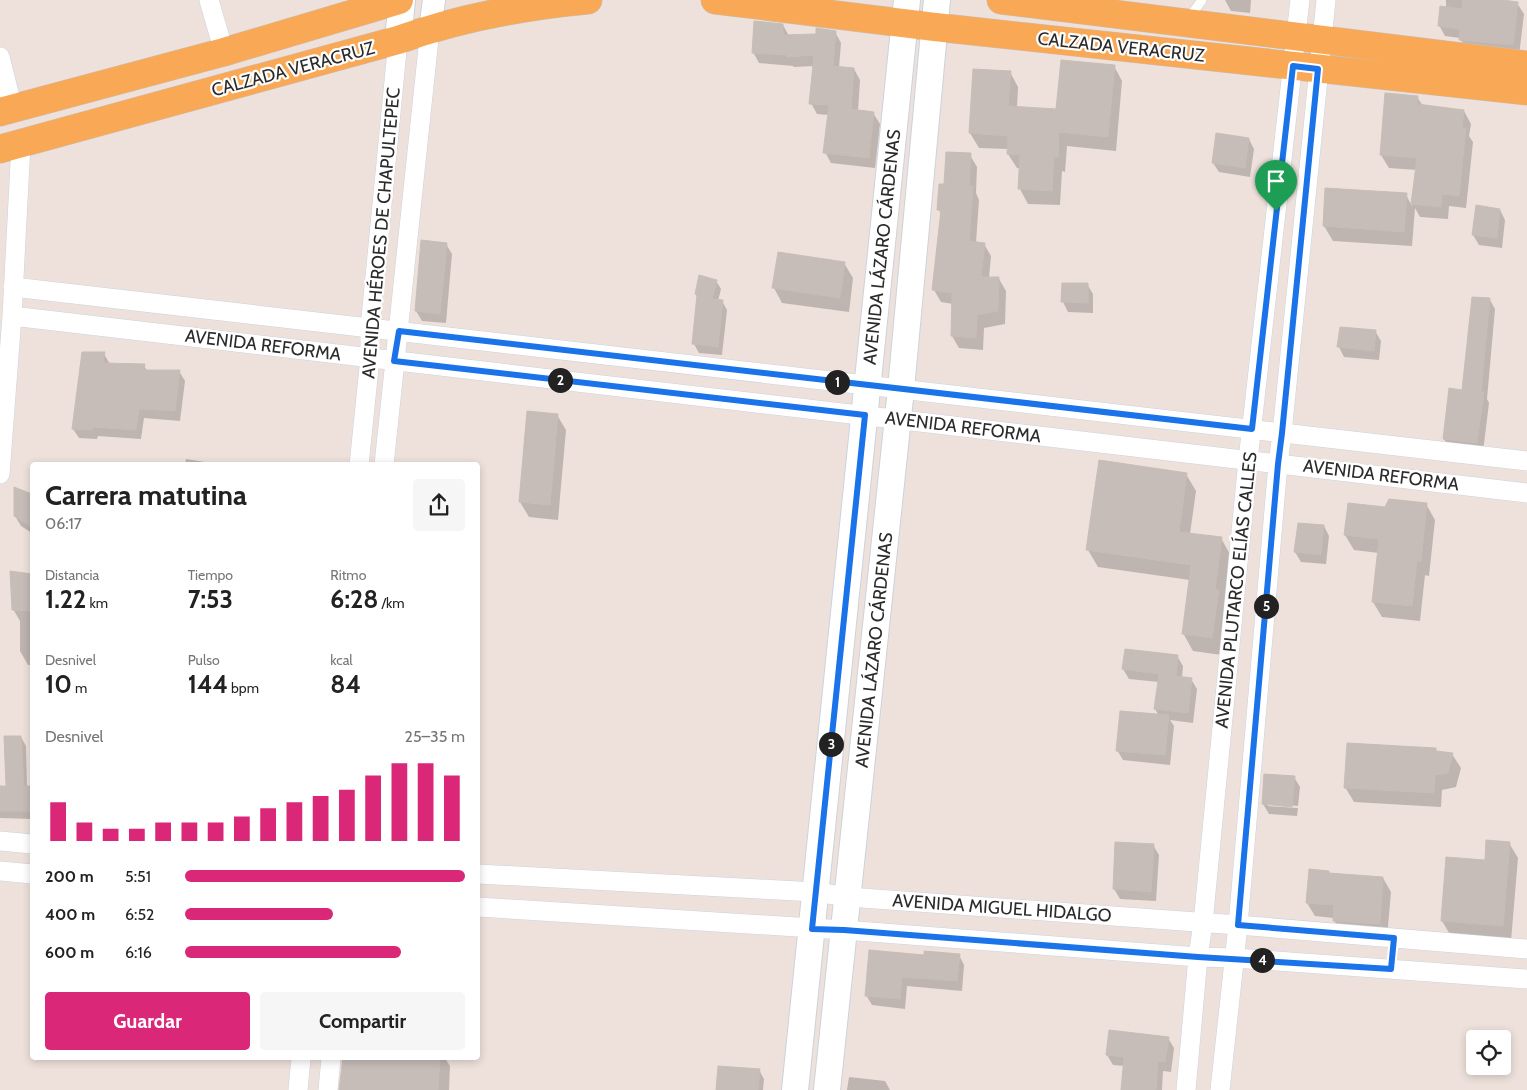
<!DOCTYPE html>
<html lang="es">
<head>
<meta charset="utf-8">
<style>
	body { margin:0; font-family:Cabin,sans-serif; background:#f6f6f6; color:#222; height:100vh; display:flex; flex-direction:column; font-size:19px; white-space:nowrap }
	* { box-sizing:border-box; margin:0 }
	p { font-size:16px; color:#767676 }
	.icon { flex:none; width:28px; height:28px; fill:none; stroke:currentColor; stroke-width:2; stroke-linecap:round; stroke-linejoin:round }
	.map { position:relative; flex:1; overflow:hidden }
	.drawer { position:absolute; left:30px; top:462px; width:450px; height:598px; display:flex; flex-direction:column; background:#fff; border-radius:5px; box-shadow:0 2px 8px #0003 }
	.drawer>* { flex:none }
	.buttons { position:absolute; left:1466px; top:1030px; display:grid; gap:10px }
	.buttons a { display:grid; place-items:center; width:45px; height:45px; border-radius:5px; background:#fff; box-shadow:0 2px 8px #0003; font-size:25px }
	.pin { position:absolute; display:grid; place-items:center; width:42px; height:42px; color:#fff; margin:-51px -21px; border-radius:50% 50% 50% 0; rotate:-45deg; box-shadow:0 0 5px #0007 }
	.pin .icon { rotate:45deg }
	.km { position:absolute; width:25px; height:25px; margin:-12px; border-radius:50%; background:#222; color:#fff; font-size:14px; line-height:25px; text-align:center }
	.round { display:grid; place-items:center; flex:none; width:52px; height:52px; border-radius:5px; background:#f6f6f6 }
	.summary { display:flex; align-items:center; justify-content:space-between; height:85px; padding:0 15px }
	h1 { font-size:28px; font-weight:800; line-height:38px }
	.metrics { display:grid; grid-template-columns:repeat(3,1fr); gap:8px; height:85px; padding:5px 15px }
	.metrics div { display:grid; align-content:center }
	.metrics b { font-size:25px; font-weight:800 }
	.metrics small { font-size:14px; font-weight:400 }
	.metrics p { font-size:14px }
	.chart { height:140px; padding:10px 15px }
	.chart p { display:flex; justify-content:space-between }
	.chart svg { width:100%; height:90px; margin-top:5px; stroke:#db2777; stroke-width:6 }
	.primary-button { display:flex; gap:10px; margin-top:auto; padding:10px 15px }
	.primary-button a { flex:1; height:58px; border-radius:5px; background:#db2777; color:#fff; font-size:20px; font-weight:800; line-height:58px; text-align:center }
	.primary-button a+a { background:#f6f6f6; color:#222 }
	ul { padding:0 15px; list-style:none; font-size:16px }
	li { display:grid; grid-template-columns:80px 60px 1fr; align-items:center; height:38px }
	li i { height:12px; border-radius:6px; background:#db2777 }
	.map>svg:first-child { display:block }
</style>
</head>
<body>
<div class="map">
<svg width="1527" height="1090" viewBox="0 0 1527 1090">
	<rect width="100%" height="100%" fill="#eee1dc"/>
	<!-- shadow -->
	<path fill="#0003" d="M 1225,0 L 1251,0 L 1250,13 L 1231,11 Z
		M 1446,0 L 1493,0 L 1517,3 L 1524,14 L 1519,56 L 1467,51 L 1460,38 L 1445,36 L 1439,25 L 1446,8 Z
		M 783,25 L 789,36 L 817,35 L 835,32 L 841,43 L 839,68 L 854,69 L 860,80 L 858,111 L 873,113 L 880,124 L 875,168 L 831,163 L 825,152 L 829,115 L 817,114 L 811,103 L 814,66 L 794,67 L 793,66 L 759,63 L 753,52 Z
		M 1114,66 L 1122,81 L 1116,151 L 1067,146 L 1065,172 L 1062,171 L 1060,205 L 1028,204 L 1020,189 L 1021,169 L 1017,168 L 1008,154 L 1009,149 L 979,148 L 970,133 L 1010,72 L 1018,87 L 1017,108 L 1057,111 Z
		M 1417,97 L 1423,106 L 1464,111 L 1471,124 L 1469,136 L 1473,142 L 1466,208 L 1449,206 L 1448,219 L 1420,217 L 1415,208 L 1412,246 L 1333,241 L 1324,226 L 1406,195 L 1412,206 L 1417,170 L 1389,168 L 1381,155 Z
		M 1249,139 L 1254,149 L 1250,177 L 1219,172 L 1213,163 Z
		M 970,155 L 977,167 L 976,193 L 979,200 L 976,243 L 984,244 L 991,256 L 989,278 L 999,279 L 1006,291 L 1005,324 L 984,328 L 983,350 L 959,348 L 952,336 L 953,304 L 941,302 L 934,290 L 942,216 L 939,210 L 945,185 Z
		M 1500,210 L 1505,220 L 1502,248 L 1479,245 L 1473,235 Z
		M 446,244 L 452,254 L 446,323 L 422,321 L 416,311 Z
		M 844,263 L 853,278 L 849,312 L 782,303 L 774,288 Z
		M 716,281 L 721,289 L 718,301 L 722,301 L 727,310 L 722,355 L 699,353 L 694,344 L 698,298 L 696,294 Z
		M 1087,284 L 1093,294 L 1093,313 L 1068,312 L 1063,302 Z
		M 1490,300 L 1495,309 L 1487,399 L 1489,403 L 1483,452 L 1450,449 L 1444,439 L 1463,391 Z
		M 1375,331 L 1381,341 L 1379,360 L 1344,357 L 1339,347 Z
		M 104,354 L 110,364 L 144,366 L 148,372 L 179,371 L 185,381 L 180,421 L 144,418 L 141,439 L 98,436 L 97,439 L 79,438 L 73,429 Z
		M 557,415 L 566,430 L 558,520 L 529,517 L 520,502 Z
		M 186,459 L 224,465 L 185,465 Z
		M 1186,474 L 1196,491 L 1190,534 L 1221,538 L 1231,556 L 1222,655 L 1193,651 L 1183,633 L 1190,580 L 1098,567 L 1088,550 Z
		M 15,489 L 32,495 L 32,533 L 21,526 L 15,516 Z
		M 1426,504 L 1435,520 L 1429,576 L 1425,575 L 1420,621 L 1382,617 L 1373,602 L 1379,553 L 1354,550 L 1345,535 L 1386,509 Z
		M 1324,526 L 1329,536 L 1326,564 L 1301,562 L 1295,552 Z
		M 478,551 L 479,553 L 478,568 Z
		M 11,573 L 32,575 L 32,665 L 28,665 L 20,651 L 20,621 L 13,609 Z
		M 1177,656 L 1183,666 L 1182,678 L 1191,679 L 1197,689 L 1193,723 L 1170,720 L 1174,726 L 1170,765 L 1123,760 L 1117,750 L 1159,716 L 1155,709 L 1159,682 L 1129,679 L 1123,669 Z
		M 6,737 L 21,737 L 26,746 L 27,788 L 32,788 L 32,819 L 0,818 L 0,788 L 7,788 Z
		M 1435,749 L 1438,753 L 1452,754 L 1461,768 L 1456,787 L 1442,790 L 1441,807 L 1354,802 L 1345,787 Z
		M 1294,777 L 1300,787 L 1298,806 L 1268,803 L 1268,806 L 1298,808 L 1297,816 L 1269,814 L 1263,804 Z
		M 1509,843 L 1518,858 L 1511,941 L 1451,936 L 1442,921 Z
		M 1153,845 L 1159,855 L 1156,901 L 1120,899 L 1114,889 Z
		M 1329,872 L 1330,874 L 1383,878 L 1391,892 L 1387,938 L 1342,934 L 1334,920 L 1334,918 L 1315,916 L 1307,903 Z
		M 959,955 L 964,965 L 962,991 L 907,986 L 905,1009 L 872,1005 L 866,995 L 925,956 Z
		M 1168,1038 L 1174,1048 L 1171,1072 L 1163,1071 L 1162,1090 L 1122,1090 L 1124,1066 L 1113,1065 L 1107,1055 Z
		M 344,1058 L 445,1058 L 450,1066 L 449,1090 L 341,1090 Z
		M 759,1070 L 764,1079 L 763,1090 L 717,1090 Z
		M 849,1077 L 885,1081 L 890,1090 L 847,1090 Z"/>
	<!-- building -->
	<path fill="#c6bdb8" stroke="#c9bdb5" d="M 1463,0 L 1502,0 L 1518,2 L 1513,45 L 1459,40 L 1460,29 L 1438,26 L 1440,6 L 1462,9 Z
		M 754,21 L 783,24 L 783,35 L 816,34 L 816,28 L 836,31 L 833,66 L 854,68 L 851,109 L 874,112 L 869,158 L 823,153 L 829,105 L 809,104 L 814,55 L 787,57 L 787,55 L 752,53 Z
		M 1061,60 L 1115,65 L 1108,137 L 1059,132 L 1058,157 L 1054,157 L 1052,191 L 1018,189 L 1020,155 L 1007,154 L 1008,136 L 969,133 L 973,69 L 1011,71 L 1008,106 L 1056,109 Z
		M 1385,93 L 1418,96 L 1417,104 L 1464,110 L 1462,128 L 1466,128 L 1459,196 L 1442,194 L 1441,207 L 1411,204 L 1417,158 L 1380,155 Z
		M 1216,133 L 1249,138 L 1245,168 L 1212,163 Z
		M 946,152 L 971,153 L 969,186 L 973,186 L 969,241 L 985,243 L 981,277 L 999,277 L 998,311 L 977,315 L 976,338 L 951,336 L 952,293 L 932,290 L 941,210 L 937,210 L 939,184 L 944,184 Z
		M 1325,188 L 1407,193 L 1404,232 L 1323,226 Z
		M 1476,205 L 1500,209 L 1497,238 L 1472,235 Z
		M 421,240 L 447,243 L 440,314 L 415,311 Z
		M 778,252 L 845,262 L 840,298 L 772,288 Z
		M 699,275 L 717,280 L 712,299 L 723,300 L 718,347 L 692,344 L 697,295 L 695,294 Z
		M 1062,283 L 1088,283 L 1088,303 L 1061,302 Z
		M 1472,297 L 1490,298 L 1481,392 L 1484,392 L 1477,443 L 1443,439 L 1449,388 L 1462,390 Z
		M 1340,327 L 1376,330 L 1374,351 L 1337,347 Z
		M 82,352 L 105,352 L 103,363 L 145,364 L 144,370 L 180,370 L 175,411 L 139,409 L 136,430 L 93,427 L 92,430 L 72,429 Z
		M 527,411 L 558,414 L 550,505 L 519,502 Z
		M 1099,460 L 1187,473 L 1179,532 L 1222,537 L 1215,590 L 1219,590 L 1212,638 L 1182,634 L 1191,565 L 1086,550 Z
		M 14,487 L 32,494 L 32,527 L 14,516 Z
		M 1389,499 L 1427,503 L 1421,561 L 1417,561 L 1412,606 L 1372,602 L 1379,539 L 1344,535 L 1348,503 L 1385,507 Z
		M 1298,523 L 1324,525 L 1321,555 L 1294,552 Z
		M 10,571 L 32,574 L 32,611 L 12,610 Z
		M 1125,649 L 1178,655 L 1176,676 L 1192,678 L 1188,713 L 1154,709 L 1159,674 L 1122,669 Z
		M 1120,711 L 1169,715 L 1165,755 L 1116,751 Z
		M 4,736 L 21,736 L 24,786 L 32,786 L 32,811 L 0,811 L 0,786 L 6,786 Z
		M 1347,743 L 1436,748 L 1436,751 L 1453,753 L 1448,773 L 1435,775 L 1434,793 L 1344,788 Z
		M 1264,774 L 1295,776 L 1292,807 L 1262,804 Z
		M 1486,840 L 1510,842 L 1503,926 L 1441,921 L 1446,857 L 1485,860 Z
		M 1115,842 L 1154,844 L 1151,892 L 1113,889 Z
		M 1309,869 L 1329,871 L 1329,873 L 1383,877 L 1380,924 L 1333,921 L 1334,905 L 1306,903 Z
		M 869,950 L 924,955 L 924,951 L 960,954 L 957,981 L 902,977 L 900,999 L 865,996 Z
		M 1109,1030 L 1169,1037 L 1165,1062 L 1158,1061 L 1156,1090 L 1121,1090 L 1124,1057 L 1106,1055 Z
		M 343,1058 L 440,1058 L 438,1090 L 339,1090 Z
		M 718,1066 L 760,1069 L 758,1090 L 716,1090 Z"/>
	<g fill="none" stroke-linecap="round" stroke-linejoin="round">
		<defs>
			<path id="service" d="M 1189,18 L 1202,0"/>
			<path id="minor" d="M 209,0 L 224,52
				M 0,57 L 13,109
				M 13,287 L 1527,461
				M 12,316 L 1527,493
				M 359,465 L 370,358 L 370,328 L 398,40
				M 384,465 L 430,29
				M 0,474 L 12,316 L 21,144
				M 0,841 L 32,844
				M 0,871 L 32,874
				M 478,874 L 816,892 L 848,897 L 1238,925 L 1527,949
				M 478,907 L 844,930 L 1198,957 L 1235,958 L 1527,979
				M 298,1090 L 301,1058
				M 328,1090 L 331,1058
				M 1186,1090 L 1198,957 L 1203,923 L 1248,460 L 1300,0
				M 1220,1090 L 1238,925 L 1278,464 L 1282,433 L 1326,0"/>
			<path id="tertiary" d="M 430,29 L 434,0"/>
			<path id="secondary" d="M 398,40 L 402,0
				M 795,1090 L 907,0
				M 827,1090 L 901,389 L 937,0"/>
			<path id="primary" d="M 715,0 L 935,27 L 1527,91
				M 1001,0 L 1527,65
				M 0,112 L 224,52 L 399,0
				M 0,149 L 398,40 C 459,18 524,6 588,0"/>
		</defs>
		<!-- service casing -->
		<use href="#service" stroke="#cad3dd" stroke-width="10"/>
		<!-- minor casing -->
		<use href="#minor" stroke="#cad3dd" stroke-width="20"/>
		<!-- tertiary casing -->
		<use href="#tertiary" stroke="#cad3dd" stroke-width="24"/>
		<!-- secondary casing -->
		<use href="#secondary" stroke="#cad3dd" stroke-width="28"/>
		<!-- primary casing -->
		<use href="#primary" stroke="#c4c4c4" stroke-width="29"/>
		<!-- service -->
		<use href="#service" stroke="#fff" stroke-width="9"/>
		<!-- minor -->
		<use href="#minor" stroke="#fff" stroke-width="19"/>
		<!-- tertiary -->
		<use href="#tertiary" stroke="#fff" stroke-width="22"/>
		<!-- secondary -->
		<use href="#secondary" stroke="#fff" stroke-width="26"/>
		<!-- primary -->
		<use href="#primary" stroke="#f9a856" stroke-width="28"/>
	</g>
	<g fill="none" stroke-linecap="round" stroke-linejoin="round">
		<defs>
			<path id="route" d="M 1293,66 L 1318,69 L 1282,433 L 1278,464 L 1238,925 L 1394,938 L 1391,969 L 1198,957 L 844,930 L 812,929 L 865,415 L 394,361 L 399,331 L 1252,429 Z"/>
		</defs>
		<!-- route casing -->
		<use href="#route" stroke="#fff" stroke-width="10"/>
		<!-- route -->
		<use href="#route" stroke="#1a73e8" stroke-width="6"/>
	</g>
	<g text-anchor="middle" stroke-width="4.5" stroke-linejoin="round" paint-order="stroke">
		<!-- street labels -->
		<g font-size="18" fill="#2b2b2b" stroke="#fff">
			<text transform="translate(1121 47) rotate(6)" y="6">CALZADA VERACRUZ</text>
			<text transform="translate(293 69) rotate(-15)" y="6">CALZADA VERACRUZ</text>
			<text transform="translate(381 233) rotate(-85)" y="6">AVENIDA HÉROES DE CHAPULTEPEC</text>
			<text transform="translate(882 247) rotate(-84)" y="6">AVENIDA LÁZARO CÁRDENAS</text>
			<text transform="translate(263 345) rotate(7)" y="6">AVENIDA REFORMA</text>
			<text transform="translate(963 427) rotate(7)" y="6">AVENIDA REFORMA</text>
			<text transform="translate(1381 475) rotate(7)" y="6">AVENIDA REFORMA</text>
			<text transform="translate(1236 590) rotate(-84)" y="6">AVENIDA PLUTARCO ELÍAS CALLES</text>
			<text transform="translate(874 650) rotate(-84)" y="6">AVENIDA LÁZARO CÁRDENAS</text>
			<text transform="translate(1002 908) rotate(4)" y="6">AVENIDA MIGUEL HIDALGO</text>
		</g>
	</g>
</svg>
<div class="buttons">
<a><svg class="icon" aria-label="locate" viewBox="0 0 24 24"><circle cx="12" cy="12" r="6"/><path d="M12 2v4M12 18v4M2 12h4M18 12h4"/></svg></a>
</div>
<div class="pin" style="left:1276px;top:211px;background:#1e9e55"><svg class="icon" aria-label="arrive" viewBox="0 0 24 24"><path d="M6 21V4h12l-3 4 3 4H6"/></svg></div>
<b class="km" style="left:837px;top:382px">1</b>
<b class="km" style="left:560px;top:380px">2</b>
<b class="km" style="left:831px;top:744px">3</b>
<b class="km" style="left:1262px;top:960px">4</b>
<b class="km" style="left:1266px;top:606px">5</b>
<section class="drawer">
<div class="summary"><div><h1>Carrera matutina</h1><p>06:17</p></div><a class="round"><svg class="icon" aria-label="share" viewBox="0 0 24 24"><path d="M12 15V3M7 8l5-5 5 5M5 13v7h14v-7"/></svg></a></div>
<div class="metrics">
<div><p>Distancia</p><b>1.22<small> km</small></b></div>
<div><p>Tiempo</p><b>7:53</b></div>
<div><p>Ritmo</p><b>6:28<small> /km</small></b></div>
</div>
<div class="metrics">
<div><p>Desnivel</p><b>10<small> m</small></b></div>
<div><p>Pulso</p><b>144<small> bpm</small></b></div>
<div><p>kcal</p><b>84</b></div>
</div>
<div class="chart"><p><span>Desnivel</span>25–35 m</p>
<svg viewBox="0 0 160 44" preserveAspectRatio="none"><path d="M5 44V25M15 44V35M25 44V38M35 44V38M45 44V35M55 44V35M65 44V35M75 44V32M85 44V28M95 44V25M105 44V22M115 44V19M125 44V12M135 44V6M145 44V6M155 44V12"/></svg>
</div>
<ul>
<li><b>200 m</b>5:51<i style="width:100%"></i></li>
<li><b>400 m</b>6:52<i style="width:53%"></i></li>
<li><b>600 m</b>6:16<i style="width:77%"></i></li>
</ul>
<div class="primary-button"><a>Guardar</a><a>Compartir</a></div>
</section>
</div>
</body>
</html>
